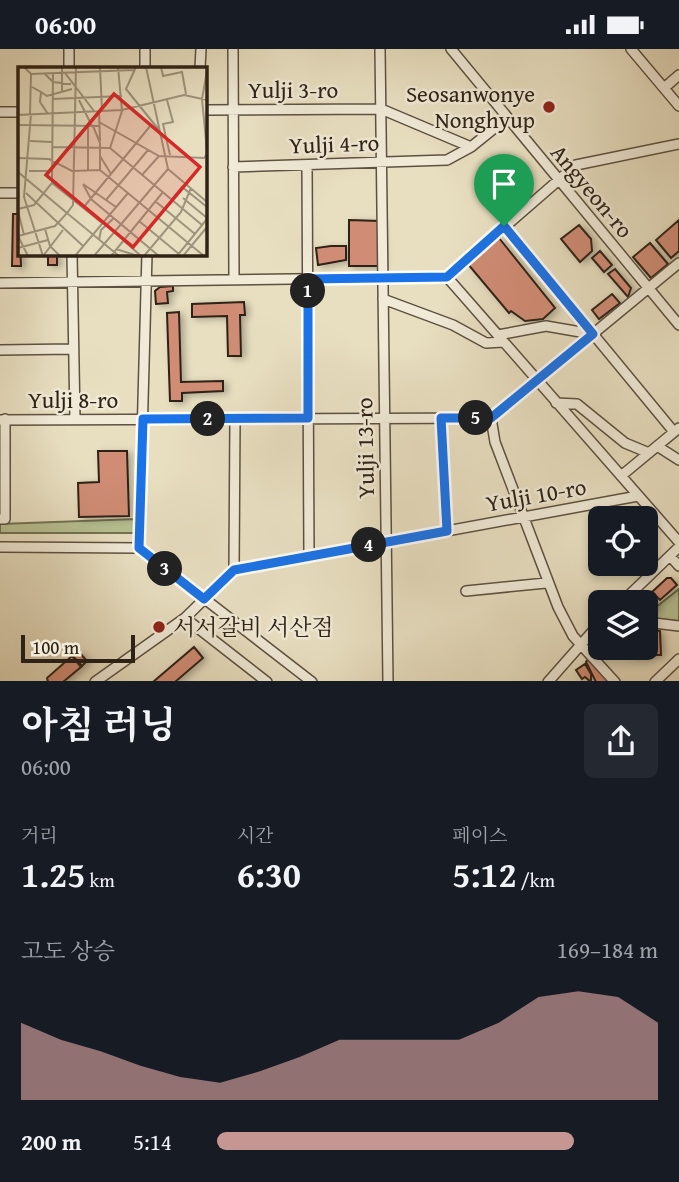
<!DOCTYPE html>
<html lang="ko">
<head>
<meta charset="utf-8">
<style>
	body { margin:0; font-family:"Gentium Book Plus","Noto Serif KR",serif; background:#242831; color:#f1f3f6; height:100vh; display:flex; flex-direction:column; font-size:26px; white-space:nowrap }
	* { box-sizing:border-box; margin:0 }
	p { font-size:23px; color:#9ea1a6 }
	.icon { flex:none; width:38px; height:38px; fill:none; stroke:currentColor; stroke-width:2; stroke-linecap:round; stroke-linejoin:round }
	.map { position:relative; height:632px; overflow:hidden }
	.side { display:flex; flex-direction:column; background:#171b24; flex:1 }
	.side>* { flex:none }
	.controls { position:absolute; left:588px; top:457px; display:grid; gap:14px }
	.controls a { display:grid; place-items:center; width:70px; height:70px; border-radius:10px; background:#171b24; box-shadow:0 4px 10px #0003; font-size:35px }
	.scale { position:absolute; left:21px; bottom:18px; width:114px; box-sizing:border-box; padding-left:7px; border:4px solid #2f2216; border-top:0; font-size:19px; line-height:24px; white-space:nowrap; color:#2f2216; -webkit-text-stroke:5px #f0ead7; paint-order:stroke }
	.pin { position:absolute; display:grid; place-items:center; width:60px; height:60px; color:#fff; margin:-72px -30px; border-radius:50% 50% 50% 0; rotate:-45deg; box-shadow:0 0 7px #0007 }
	.pin .icon { rotate:45deg }
	.km { position:absolute; width:35px; height:35px; margin:-18px; border-radius:50%; background:#222; color:#fff; font-size:19px; line-height:35px; text-align:center }
	.round { display:grid; place-items:center; flex:none; width:74px; height:74px; border-radius:10px; background:#242831 }
	.overview { display:flex; align-items:center; justify-content:space-between; height:119px; padding:0 21px }
	h1 { font-size:38px; font-weight:700; line-height:52px }
	.figures { display:grid; grid-template-columns:repeat(3,1fr); gap:10px; height:119px; padding:7px 21px }
	.figures div { display:grid; align-content:center }
	.figures b { font-size:35px; font-weight:700 }
	.figures small { font-size:19px; font-weight:400 }
	.figures p { font-size:19px }
	.chart { height:196px; padding:14px 21px }
	.chart p { display:flex; justify-content:space-between }
	.chart svg { width:100%; height:126px; margin-top:7px; fill:#c59692; opacity:.7 }
	ul { padding:0 21px; list-style:none; font-size:23px }
	li { display:grid; grid-template-columns:112px 84px 1fr; align-items:center; height:52px }
	li i { height:18px; border-radius:9px; background:#c59692 }
	.status { display:flex; justify-content:space-between; align-items:center; height:49px; padding:0 35px; background:#171b24; direction:ltr }
	.status svg { height:19px; fill:currentColor }
	.map>svg:first-child { display:block }
</style>
</head>
<body>
<div class="status"><b>06:00</b><svg viewBox="0 0 49 12"><path d="M0 12V9h3v3zM5 12V6h3v6zM10 12V3h3v9zM15 12V0h3v12zM26 1h20v11H26zM47 4h2v5h-2z"/></svg></div>
<div class="map">
<svg width="679" height="633" viewBox="0 0 679 633">
	<defs>
		<filter id="shadow"><feDropShadow dx="4" dy="2" stdDeviation="3.5" flood-color="#0004"/></filter>
	</defs>
	<rect width="100%" height="100%" fill="#e8dfc1"/>
	<filter id="stains"><feTurbulence type="fractalNoise" baseFrequency=".00286" numOctaves="4"/><feColorMatrix values="0 0 0 0 .2 0 0 0 0 .09 0 0 0 0 .02 0 0 0 .5 -.17"/></filter>
	<radialGradient id="worn" r=".72"><stop offset=".6" stop-color="#630" stop-opacity="0"/><stop offset="1" stop-color="#630" stop-opacity=".3"/></radialGradient>
	<!-- green -->
	<path fill="#b7c192" stroke="#737254" stroke-width="2" d="M 136,470 L 135,484 L 0,484 L 0,475 Z
		M 679,540 L 679,572 L 646,569 L 646,566 Z"/>
	<!-- building -->
	<path fill="#d08c75" stroke="#2f2216" stroke-width="2" filter="url(#shadow)" d="M 13,165 L 19,165 L 21,217 L 12,217 Z
		M 349,171 L 380,172 L 381,213 L 378,217 L 349,217 Z
		M 679,171 L 679,202 L 671,209 L 656,191 Z
		M 579,176 L 591,190 L 592,202 L 580,213 L 561,190 Z
		M 499,189 L 555,259 L 543,270 L 525,272 L 511,262 L 509,264 L 467,214 Z
		M 650,194 L 668,215 L 651,229 L 633,208 Z
		M 331,197 L 346,197 L 346,211 L 318,216 L 316,199 Z
		M 600,202 L 612,216 L 604,223 L 592,209 Z
		M 48,205 L 57,205 L 57,216 L 48,216 Z
		M 615,220 L 631,239 L 628,248 L 608,225 Z
		M 173,237 L 173,242 L 167,243 L 168,254 L 156,255 L 155,242 L 160,238 Z
		M 612,245 L 620,254 L 599,270 L 592,261 Z
		M 244,253 L 245,266 L 240,266 L 241,307 L 228,307 L 227,267 L 192,268 L 192,255 Z
		M 179,263 L 181,333 L 223,332 L 223,342 L 182,344 L 182,352 L 170,352 L 167,264 Z
		M 98,402 L 127,402 L 129,467 L 79,468 L 78,434 L 99,433 Z
		M 667,529 L 671,529 L 677,536 L 660,551 L 652,543 Z
		M645 554a6 6 0 1 1 12 0a6 6 0 1 1-12 0Z
		M 646,580 L 660,582 L 661,606 L 630,606 L 630,598 L 646,598 Z
		M 194,598 L 203,609 L 175,633 L 153,633 Z
		M 78,602 L 87,612 L 82,617 L 73,607 Z
		M 72,607 L 81,618 L 63,633 L 48,633 L 47,629 Z
		M 590,608 L 613,633 L 596,633 L 586,613 Z
		M 585,615 L 591,625 L 591,633 L 585,628 L 582,630 L 576,621 Z"/>
	<g fill="none" stroke-linecap="round" stroke-linejoin="round">
		<defs>
			<path id="minor" d="M 69,0 L 69,19
				M 145,0 L 145,19
				M 233,0 L 234,231
				M 380,0 L 388,633
				M 451,0 L 679,276
				M 631,0 L 679,57
				M 200,19 L 201,0
				M 664,39 L 679,26
				M 205,61 L 381,60 L 471,98
				M 0,63 L 19,63
				M 307,116 L 309,507
				M 233,118 L 447,111 L 471,98 L 507,69
				M 0,144 L 19,144
				M 504,177 L 674,383
				M 72,205 L 75,370
				M 447,228 L 679,493
				M 0,234 L 447,228 L 576,116 L 679,95
				M 383,250 L 453,276 L 486,294 L 503,293
				M 498,286 L 546,277 L 592,285
				M 0,301 L 73,300
				M 556,354 L 577,355 L 625,394 L 649,404
				M 441,369 L 447,482
				M 491,369 L 495,393 L 558,558 L 573,587 L 615,633
				M 0,371 L 491,369 L 679,214
				M 657,397 L 679,411
				M 621,427 L 679,379
				M 0,470 L 5,470 L 5,370
				M 0,498 L 139,499 L 312,633
				M 139,499 L 147,205
				M 670,507 L 679,517
				M 234,521 L 235,370
				M 466,542 L 546,534
				M 622,553 L 679,498
				M 185,569 L 267,633
				M 646,573 L 679,577
				M 95,633 L 185,569 L 234,521 L 638,447
				M 548,633 L 600,574
				M 655,633 L 679,610"/>
		</defs>
		<!-- minor casing -->
		<use href="#minor" stroke="#5d5141" stroke-width="12"/>
		<!-- minor -->
		<use href="#minor" stroke="#f0ead7" stroke-width="9"/>
	</g>
	<g fill="none" stroke-linecap="round" stroke-linejoin="round">
		<defs>
			<path id="route" d="M 504,177 L 593,285 L 491,369 L 441,369 L 447,482 L 234,521 L 204,550 L 139,499 L 143,370 L 308,369 L 308,230 L 447,228 Z"/>
		</defs>
		<!-- route casing -->
		<use href="#route" stroke="#fff" stroke-width="14"/>
		<!-- route -->
		<use href="#route" stroke="#1a73e8" stroke-width="9"/>
	</g>
	<!-- markers -->
	<g fill="#8f2418" stroke="#f0ead7" stroke-width="2.5">
		<circle cx="549" cy="58" r="7"/>
		<circle cx="159" cy="578" r="7"/>
	</g>
	<g text-anchor="middle" stroke-width="5" stroke-linejoin="round" paint-order="stroke">
		<!-- street labels -->
		<g font-size="23" fill="#2f2216" stroke="#f0ead7">
			<text x="293" y="49">Yulji 3-ro</text>
			<text transform="translate(334 95) rotate(-2)" y="8">Yulji 4-ro</text>
			<text transform="translate(592 142) rotate(50)" y="8">Angyeon-ro</text>
			<text x="73" y="359">Yulji 8-ro</text>
			<text transform="translate(365 399) rotate(-91)" y="8">Yulji 13-ro</text>
			<text transform="translate(536 446) rotate(-10)" y="8">Yulji 10-ro</text>
		</g>
		<!-- poi labels -->
		<g font-size="23" fill="#2f2216" stroke="#f0ead7" text-anchor="end">
			<text x="535" y="53">Seosanwonye<tspan x="535" dy="26">Nonghyup</tspan></text>
			<text x="173" y="586" text-anchor="start">서서갈비 서산점</text>
		</g>
	</g>
	<!-- overview -->
	<g transform="translate(18 18)">
		<rect width="189" height="189" fill="#e8dfc1"/>
		<path fill="none" stroke="#9e937d" stroke-width="2" d="M 6,0 L 13,7 L 116,3M 82,0 L 84,44M 118,0 L 108,22 L 141,63M 128,0 L 150,102 L 189,135M 143,0 L 145,9 L 164,5 L 168,27M 189,4 L 184,32 L 189,84M 26,6 L 35,15 L 53,17M 47,6 L 76,44M 14,20 L 23,25 L 22,35 L 30,47M 23,25 L 29,29 L 54,22M 44,25 L 44,0M 34,32 L 104,29M 61,33 L 74,59M 149,33 L 155,55 L 145,57 L 152,88M 81,44 L 82,74M 12,47 L 13,7M 13,47 L 6,130 L 25,189M 0,48 L 104,43 L 166,28 L 189,33M 81,55 L 141,89 L 186,91 L 189,87M 0,58 L 81,59M 75,59 L 82,76 L 82,103M 12,74 L 34,75M 34,80 L 92,81 L 184,158M 92,81 L 104,44 L 100,0M 82,89 L 93,107M 0,91 L 31,92 L 54,104 L 82,103 L 186,189M 70,103 L 70,59M 11,104 L 34,104M 0,105 L 49,146 L 55,138 L 58,0M 124,108 L 141,89M 34,116 L 84,156M 65,117 L 73,132 L 141,189M 65,117 L 98,140M 8,126 L 65,179M 165,131 L 189,151M 154,132 L 164,120 L 189,140M 88,133 L 130,83M 137,134 L 177,167M 65,141 L 133,58M 0,142 L 16,138 L 34,116 L 35,6M 0,144 L 6,168M 121,154 L 161,187M 27,162 L 32,179 L 42,189M 0,169 L 10,189M 0,169 L 37,159 L 49,146 L 101,189M 81,173 L 83,163 L 96,151M 105,173 L 123,189M 0,181 L 30,173M 98,182 L 120,189M 25,189 L 45,163M 57,189 L 110,126M 76,189 L 150,102M 93,189 L 145,125M 126,189 L 163,145 L 173,121M 159,189 L 189,152M 165,189 L 189,160"/>
		<path fill="#d62828" fill-opacity="0.15" stroke="#d62828" stroke-width="3.5" d="M 96,27 L 182,100 L 115,180 L 28,108 Z"/>
		<rect width="189" height="189" fill="none" stroke="#2f2216" stroke-width="3.5"/>
	</g>
	<rect width="100%" height="100%" filter="url(#stains)"/>
	<rect width="100%" height="100%" fill="url(#worn)"/>
</svg>
<div class="controls">
<a><svg class="icon" aria-label="locate" viewBox="0 0 24 24"><circle cx="12" cy="12" r="6"/><path d="M12 2v4M12 18v4M2 12h4M18 12h4"/></svg></a>
<a><svg class="icon" aria-label="layers" viewBox="0 0 24 24"><path d="M12 4l9 5-9 5-9-5zM3 14l9 5 9-5"/></svg></a>
</div>
<div class="scale">100 m</div>
<div class="pin" style="left:504px;top:177px;background:#1e9e55"><svg class="icon" aria-label="arrive" viewBox="0 0 24 24"><path d="M6 21V4h12l-3 4 3 4H6"/></svg></div>
<b class="km" style="left:308px;top:242px">1</b>
<b class="km" style="left:208px;top:370px">2</b>
<b class="km" style="left:165px;top:520px">3</b>
<b class="km" style="left:369px;top:496px">4</b>
<b class="km" style="left:476px;top:369px">5</b>
</div>
<section class="side">
<div class="overview"><div><h1>아침 러닝</h1><p>06:00</p></div><a class="round"><svg class="icon" aria-label="share" viewBox="0 0 24 24"><path d="M12 15V3M7 8l5-5 5 5M5 13v7h14v-7"/></svg></a></div>
<div class="figures">
<div><p>거리</p><b>1.25<small> km</small></b></div>
<div><p>시간</p><b>6:30</b></div>
<div><p>페이스</p><b>5:12<small> /km</small></b></div>
</div>
<div class="chart"><p><span>고도 상승</span>169–184 m</p>
<svg viewBox="0 0 160 44" preserveAspectRatio="none"><path d="M0 44V17L10 23L20 27L30 32L40 36L50 38L60 34L70 29L80 23L90 23L100 23L110 23L120 17L130 8L140 6L150 8L160 17V44z"/></svg>
</div>
<ul>
<li><b>200 m</b>5:14<i style="width:81%"></i></li>
</ul>
</section>
</body>
</html>
